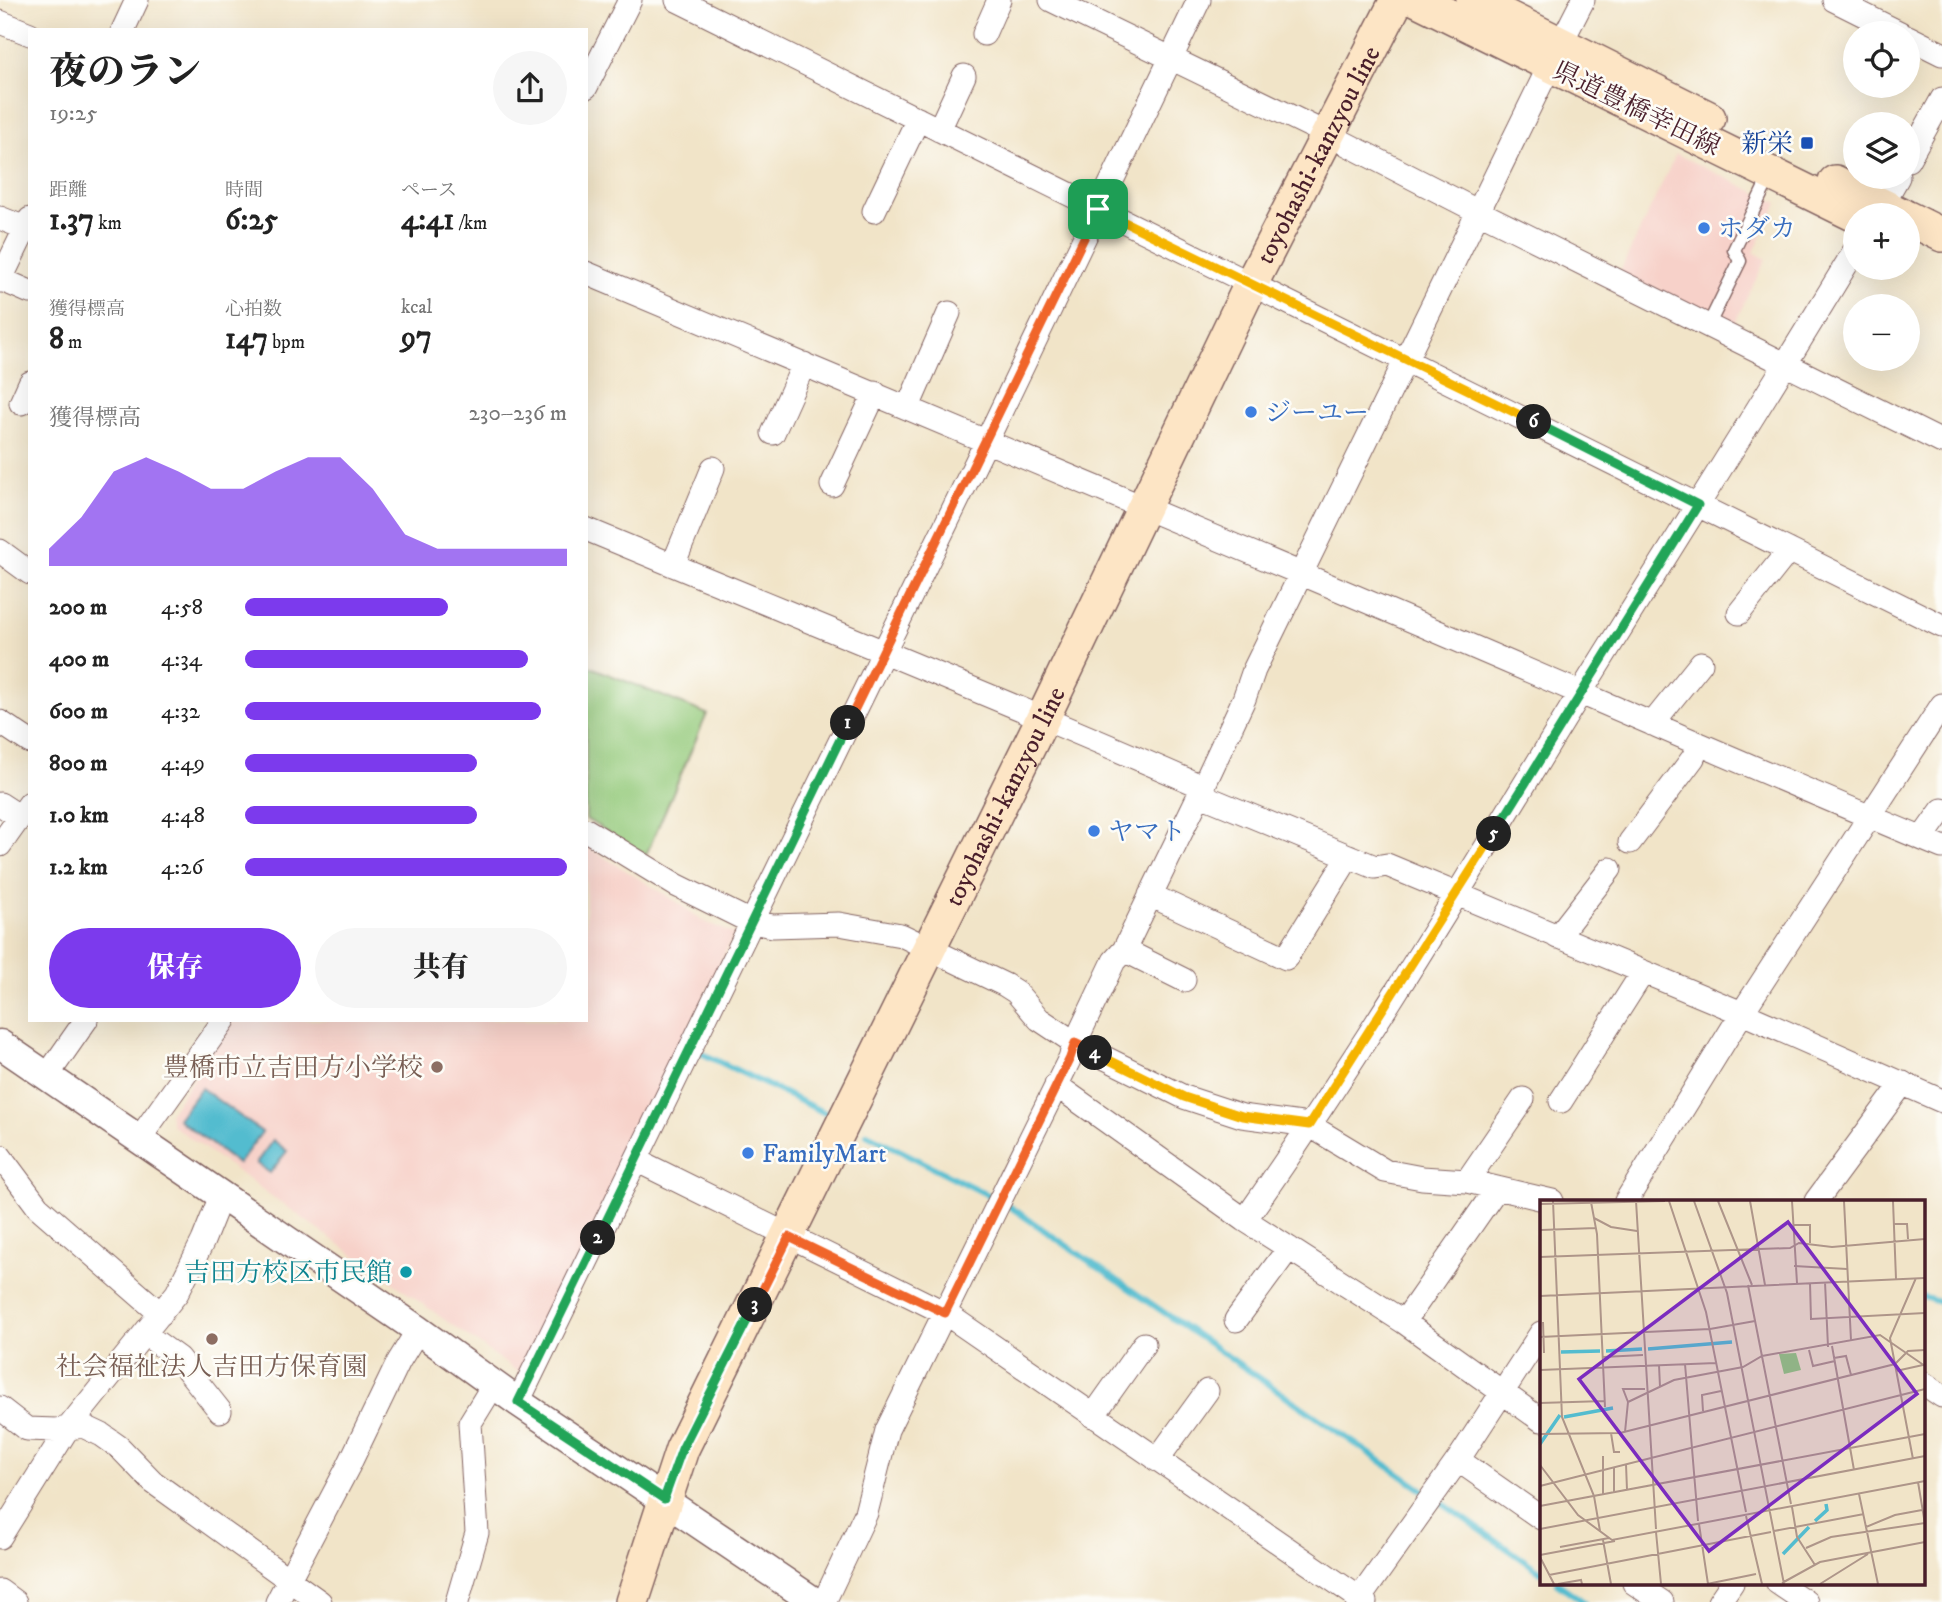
<!DOCTYPE html>
<html lang="ja">
<head>
<meta charset="utf-8">
<style>
	body { margin:0; font-family:"IM FELL DW Pica","Noto Serif JP",serif; background:#f6f6f6; color:#222; height:100vh; display:flex; flex-direction:column; font-size:26px; white-space:nowrap }
	* { box-sizing:border-box; margin:0 }
	p { font-size:23px; color:#767676 }
	.icon { flex:none; width:38px; height:38px; fill:none; stroke:currentColor; stroke-width:2; stroke-linecap:round; stroke-linejoin:round }
	.map { position:relative; flex:1; overflow:hidden }
	.drawer { position:absolute; left:28px; top:28px; width:560px; height:994px; display:flex; flex-direction:column; background:#fff; border-radius:0px; box-shadow:0 7px 28px #0002 }
	.drawer>* { flex:none }
	.fabs { position:absolute; left:1843px; top:21px; display:grid; gap:14px }
	.fabs a { display:grid; place-items:center; width:77px; height:77px; border-radius:50%; background:#fff; box-shadow:0 7px 28px #0002; font-size:35px }
	.pin { position:absolute; display:grid; place-items:center; width:60px; height:60px; color:#fff; margin:-30px; border-radius:14px; box-shadow:0 4px 10px #0006 }
	.km { position:absolute; width:35px; height:35px; margin:-18px; border-radius:50%; background:#222; color:#fff; font-size:19px; line-height:35px; text-align:center }
	.round { display:grid; place-items:center; flex:none; width:74px; height:74px; border-radius:37px; background:#f6f6f6 }
	.overview { display:flex; align-items:center; justify-content:space-between; height:119px; padding:0 21px }
	h1 { font-size:38px; font-weight:800; line-height:52px }
	.metrics { display:grid; grid-template-columns:repeat(3,1fr); gap:10px; height:119px; padding:7px 21px }
	.metrics div { display:grid; align-content:center }
	.metrics b { font-size:30px; font-weight:800 }
	.metrics small { font-size:19px; font-weight:400 }
	.metrics p { font-size:19px }
	.chart { height:196px; padding:14px 21px }
	.chart p { display:flex; justify-content:space-between }
	.chart svg { width:100%; height:126px; margin-top:7px; fill:#7c3aed; opacity:.7 }
	.primary-button { display:flex; gap:14px; margin-top:auto; padding:14px 21px }
	.primary-button a { flex:1; height:80px; border-radius:42px; background:#7c3aed; color:#fff; font-size:28px; font-weight:800; line-height:80px; text-align:center }
	.primary-button a+a { background:#f6f6f6; color:#222 }
	ul { padding:0 21px; list-style:none; font-size:23px }
	li { display:grid; grid-template-columns:112px 84px 1fr; align-items:center; height:52px }
	li i { height:18px; border-radius:9px; background:#7c3aed }
	.map>svg:first-child { display:block }
</style>
</head>
<body>
<div class="map">
<svg width="1942" height="1602" viewBox="0 0 1942 1602">
	<rect width="100%" height="100%" fill="#fdfcf7"/>
	<filter id="ink" filterUnits="userSpaceOnUse"><feTurbulence type="fractalNoise" baseFrequency=".0143" numOctaves="2"/><feDisplacementMap in="SourceGraphic" scale="14" xChannelSelector="R" yChannelSelector="G"/><feConvolveMatrix kernelMatrix="1 2 1 2 8 2 1 2 1" color-interpolation-filters="sRGB"/></filter>
	<filter id="wash" filterUnits="userSpaceOnUse"><feTurbulence type="fractalNoise" baseFrequency=".00686" numOctaves="4" result="noise"/><feDisplacementMap in="SourceGraphic" scale="28" xChannelSelector="R" yChannelSelector="G"/><feGaussianBlur stdDeviation="1.57" result="paint"/><feColorMatrix in="noise" values="0 0 0 0 0 0 0 0 0 0 0 0 0 0 0 0 0 1.4 0 .05"/><feComposite in="paint" operator="in"/></filter>
	<g filter="url(#wash)">
		<rect width="100%" height="100%" fill="#f1e4c8"/>
		<!-- built -->
		<path fill="#f7d1c9" d="M 1676,154 L 1778,203 L 1754,252 L 1766,259 L 1732,328 L 1619,274 Z
			M 586,846 L 677,902 L 703,921 L 734,934 L 525,1372 L 518,1372 L 172,1125 L 169,1114 L 234,1020 L 586,1020 Z"/>
		<!-- green -->
		<path fill="#95cb7d" stroke="#707554" stroke-width="2" d="M 586,665 L 707,714 L 646,855 L 586,819 Z"/>
		<!-- water -->
		<path fill="#53bccf" stroke="#4e6e7d" stroke-width="2" d="M 201,1088 L 262,1132 L 238,1164 L 178,1119 Z
			M 273,1140 L 287,1151 L 270,1173 L 256,1163 Z"/>
		<g fill="none" stroke-linecap="round" stroke-linejoin="round">
			<!-- stream -->
			<path stroke="#53bccf" stroke-width="6" d="M 697,1055 L 699,1052 L 825,1113
				M 867,1134 L 1006,1204 L 1427,1493
				M 1923,1297 L 1942,1303
				M 1436,1499 L 1541,1572
				M 1557,1583 L 1584,1602"/>
		</g>
	</g>
	<g filter="url(#ink)">
		<g fill="none" stroke-linecap="round" stroke-linejoin="round">
			<defs>
				<path id="service" d="M 1708,326 L 1740,261 L 1734,250 L 1771,174"/>
				<path id="minor" d="M 677,0 L 1942,626
					M 1051,0 L 1329,135 L 1479,212 L 1942,442
					M 1834,0 L 1900,33
					M 0,22 L 30,34
					M 123,30 L 137,0
					M 984,34 L 999,0
					M 1908,37 L 1942,54
					M 1561,43 L 1583,0
					M 586,87 L 630,0
					M 939,130 L 964,76
					M 1908,160 L 1942,99
					M 1882,205 L 1898,177
					M 874,211 L 918,119
					M 0,218 L 25,228
					M 586,273 C 825,372 1063,474 1302,574 C 1516,664 1728,758 1942,847
					M 0,279 L 30,292
					M 0,281 L 30,219
					M 21,403 L 30,383
					M 908,407 L 949,313
					M 773,433 L 804,364
					M 832,485 L 875,393
					M 586,529 C 792,615 999,697 1203,787 L 1208,798 L 1375,867 L 1387,865 L 1742,1013 L 1942,1101
					M 0,551 L 30,573
					M 673,565 L 713,468
					M 1739,613 L 1789,550
					M 0,722 L 30,742
					M 1652,724 L 1701,663
					M 0,804 L 20,817
					M 586,830 L 676,885 L 751,922 L 773,926 L 839,924 L 901,935 L 1005,985 L 1016,992 L 1039,1019 L 1075,1043 L 1184,1097 L 1242,1116 L 1309,1125 L 1385,1171 L 1422,1178 L 1467,1181 L 1552,1201
					M 1922,838 L 1942,810
					M 1630,842 L 1693,758 L 1699,744
					M 0,845 L 30,803
					M 1150,895 L 1286,958 L 1349,856
					M 1557,937 L 1610,869
					M 1124,950 L 1184,980
					M 47,1076 L 86,1020
					M 1056,1085 L 1245,1220 L 1404,1322 L 1541,1420
					M 1561,1101 L 1643,972
					M 139,1139 L 224,1020
					M 0,1156 L 38,1207 L 161,1314
					M 636,1160 L 945,1313 L 1365,1602
					M 1467,1181 L 1523,1099
					M 1626,1201 L 1742,1013 L 1942,705
					M 1816,1201 L 1903,1083
					M 1245,1220 C 1362,1053 1467,878 1573,705 C 1667,553 1763,403 1855,250
					M 1236,1320 L 1289,1248
					M 1404,1322 L 1497,1188
					M 145,1334 L 178,1358 L 220,1411
					M 1923,1383 L 1942,1396
					M 518,1402 L 987,440 L 1199,0
					M 0,1408 L 27,1429 L 56,1430 L 83,1426 L 102,1435 L 119,1447 L 153,1482 L 320,1602
					M 1093,1416 L 1144,1344
					M 1157,1460 L 1207,1391
					M 1458,1460 L 1541,1518
					M 0,1537 L 68,1428 L 177,1293 L 203,1241 L 221,1196
					M 1634,1583 L 1662,1602
					M 1778,1583 L 1806,1602
					M 0,1591 L 15,1602
					M 277,1602 L 348,1467 L 399,1361 L 418,1330
					M 457,1602 L 477,1533 L 470,1423 L 494,1384
					M 824,1602 L 866,1513 L 887,1430 L 1070,1058 L 1075,1043 L 1114,961 L 1124,950 L 1203,787 L 1244,699 L 1254,670 L 1550,65
					M 1357,1602 L 1458,1460 L 1541,1333
					M 1719,1602 L 1732,1583"/>
				<path id="tertiary" d="M 0,1044 L 418,1330 L 518,1402 L 815,1602"/>
				<g id="secondary">
					<path d="M 1418,0 L 1855,215"/>
					<path d="M 1473,0 L 1709,118"/>
					<path d="M 1835,182 L 1902,215"/>
					<path d="M 1908,218 L 1942,235"/>
					<path id="s1" d="M 632,1602 L 682,1449 L 1043,718 L 1251,284 L 1397,0"/>
				</g>
			</defs>
			<!-- service casing -->
			<use href="#service" stroke="#846462" stroke-width="15"/>
			<!-- minor casing -->
			<use href="#minor" stroke="#846462" stroke-width="25"/>
			<!-- tertiary casing -->
			<use href="#tertiary" stroke="#846462" stroke-width="31"/>
			<!-- secondary casing -->
			<use href="#secondary" stroke="#846462" stroke-width="36"/>
			<!-- service -->
			<use href="#service" stroke="#fff" stroke-width="12"/>
			<!-- minor -->
			<use href="#minor" stroke="#fff" stroke-width="23"/>
			<!-- tertiary -->
			<use href="#tertiary" stroke="#fff" stroke-width="28"/>
			<!-- secondary -->
			<use href="#secondary" stroke="#fde5c5" stroke-width="33"/>
		</g>
	</g>
	<g fill="none" stroke-linecap="round" stroke-linejoin="round" filter="url(#ink)">
		<defs>
			<path id="split-1" d="M 848,723 L 1098,209"/>
			<path id="split-2" d="M 598,1238 L 848,723"/>
			<path id="split-3" d="M 598,1238 L 518,1402 L 664,1499 L 682,1449 L 755,1305"/>
			<path id="split-4" d="M 755,1305 L 789,1237 L 945,1313 L 1070,1058 L 1075,1043 L 1095,1053"/>
			<path id="split-5" d="M 1095,1053 L 1184,1097 L 1242,1116 L 1309,1125 L 1494,834"/>
			<path id="split-6" d="M 1494,834 L 1698,505 L 1534,422"/>
			<path id="split-7" d="M 1098,209 L 1534,422"/>
		</defs>
		<!-- split-1 casing -->
		<use href="#split-1" stroke="#fff" stroke-width="14"/>
		<!-- split-2 casing -->
		<use href="#split-2" stroke="#fff" stroke-width="14"/>
		<!-- split-3 casing -->
		<use href="#split-3" stroke="#fff" stroke-width="14"/>
		<!-- split-4 casing -->
		<use href="#split-4" stroke="#fff" stroke-width="14"/>
		<!-- split-5 casing -->
		<use href="#split-5" stroke="#fff" stroke-width="14"/>
		<!-- split-6 casing -->
		<use href="#split-6" stroke="#fff" stroke-width="14"/>
		<!-- split-7 casing -->
		<use href="#split-7" stroke="#fff" stroke-width="14"/>
		<!-- split-1 -->
		<use href="#split-1" stroke="#f0652b" stroke-width="9"/>
		<!-- split-2 -->
		<use href="#split-2" stroke="#22a559" stroke-width="9"/>
		<!-- split-3 -->
		<use href="#split-3" stroke="#22a559" stroke-width="9"/>
		<!-- split-4 -->
		<use href="#split-4" stroke="#f0652b" stroke-width="9"/>
		<!-- split-5 -->
		<use href="#split-5" stroke="#f5b400" stroke-width="9"/>
		<!-- split-6 -->
		<use href="#split-6" stroke="#22a559" stroke-width="9"/>
		<!-- split-7 -->
		<use href="#split-7" stroke="#f5b400" stroke-width="9"/>
	</g>
	<!-- markers -->
	<rect fill="#1a4fb4" stroke="#fdfcf7" stroke-width="2.5" x="1800" y="136" width="14" height="14" rx="3.5"/>
	<g fill="#3f7fe0" stroke="#fdfcf7" stroke-width="2.5">
		<circle cx="1704" cy="228" r="7"/>
		<circle cx="1251" cy="412" r="7"/>
		<circle cx="1094" cy="831" r="7"/>
		<circle cx="748" cy="1153" r="7"/>
	</g>
	<g fill="#8d6e63" stroke="#fdfcf7" stroke-width="2.5">
		<circle cx="437" cy="1067" r="7"/>
		<circle cx="212" cy="1339" r="7"/>
	</g>
	<circle fill="#0f9aa8" stroke="#fdfcf7" stroke-width="2.5" cx="406" cy="1272" r="7"/>
	<g text-anchor="middle" stroke-width="5" stroke-linejoin="round" paint-order="stroke">
		<!-- street labels -->
		<g font-size="26" fill="#4a1f2b" stroke="#fdfcf7">
			<text transform="translate(1637 108) rotate(26)" y="9">県道豊橋幸田線</text>
			<text dy="9" stroke="none"><textPath href="#s1" startOffset="1603">toyohashi-kanzyou line</textPath></text>
			<text dy="9" stroke="none"><textPath href="#s1" startOffset="889">toyohashi-kanzyou line</textPath></text>
		</g>
		<!-- transit labels -->
		<g font-size="26" fill="#164399" stroke="#fdfcf7" text-anchor="end">
			<text x="1793" y="152">新栄</text>
		</g>
		<!-- shop labels -->
		<g font-size="26" fill="#366cbe" stroke="#fdfcf7" text-anchor="start">
			<text x="1718" y="237">ホダカ</text>
			<text x="1265" y="421">ジーユー</text>
			<text x="1108" y="840">ヤマト</text>
			<text x="762" y="1162">FamilyMart</text>
		</g>
		<!-- education labels -->
		<g font-size="26" fill="#785e54" stroke="#fdfcf7" text-anchor="end">
			<text x="423" y="1076">豊橋市立吉田方小学校</text>
			<text x="212" y="1375" text-anchor="middle">社会福祉法人吉田方保育園</text>
		</g>
		<!-- culture labels -->
		<g font-size="26" fill="#0d838f" stroke="#fdfcf7" text-anchor="end">
			<text x="392" y="1281">吉田方校区市民館</text>
		</g>
	</g>
	<!-- overview -->
	<g transform="translate(1540 1200)">
		<rect width="385" height="385" fill="#f1e4c8"/>
		<path d="M 256,153 L 261,170 L 244,174 L 239,154 Z" fill="#95cb7d"/>
		<path fill="none" stroke="#53bccf" stroke-width="3.5" d="M 108,149 L 192,142M 66,151 L 102,149M 21,152 L 60,151M 24,217 L 73,208M 0,244 L 20,215M 275,321 L 287,310 L 286,304M 243,354 L 269,327"/>
		<path fill="none" stroke="#ae9589" stroke-width="2" d="M 13,1 L 22,217 L 54,296 L 60,331M 96,1 L 116,329M 129,1 L 166,112 L 206,312M 154,1 L 187,93 L 244,384M 178,1 L 212,85M 210,1 L 225,85M 252,1 L 257,83M 304,1 L 311,140M 353,1 L 356,79M 51,2 L 57,34 L 65,207M 0,4 L 125,1M 54,18 L 71,27 L 97,31M 354,24 L 367,24 L 368,39M 253,25 L 270,25 L 270,43M 1,30 L 56,28M 0,57 L 250,48 L 259,43 L 292,47 L 385,39M 254,66 L 307,69M 285,82 L 288,147M 270,83 L 271,119 L 385,113M 208,85 L 251,304M 0,96 L 385,78M 3,122 L 4,153M 0,137 L 170,129 L 215,121M 292,146 L 314,270M 269,150 L 273,166 L 295,161M 63,157 L 103,155M 294,158 L 306,156 L 311,175M 145,164 L 158,321M 119,165 L 120,187M 0,170 L 176,163M 356,171 L 383,165M 88,202 L 83,189 L 105,189M 0,203 L 65,201M 163,211 L 162,195 L 181,191M 85,232 L 88,202 L 134,180 L 203,167 L 222,156 L 340,135 L 385,166M 71,233 L 74,252 L 80,252M 0,234 L 80,233 L 355,164 L 368,151 L 385,150M 373,259 L 350,138 L 376,78M 86,264 L 87,290M 0,265 L 38,315 L 72,340 L 385,281M 74,267 L 74,292M 378,282 L 385,324M 0,286 L 385,189M 63,294 L 63,256M 319,294 L 338,384M 0,306 L 385,234M 252,307 L 257,337 L 275,365M 206,316 L 222,384M 159,324 L 168,384M 326,327 L 355,315 L 382,310M 0,329 L 385,256M 234,331 L 324,314M 116,332 L 121,384M 63,340 L 71,384M 20,347 L 69,338M 266,348 L 291,337 L 385,323M 0,355 L 75,341M 0,357 L 14,384M 9,375 L 231,332M 242,383 L 280,362 L 385,342M 18,384 L 41,380 L 42,384M 167,384 L 216,374M 280,384 L 328,354"/>
		<path fill="#7b2cbf" fill-opacity="0.15" stroke="#7b2cbf" stroke-width="3.5" d="M 248,22 L 377,194 L 169,351 L 39,179 Z"/>
		<rect width="385" height="385" fill="none" stroke="#4a1f2b" stroke-width="3.5"/>
	</g>
</svg>
<div class="fabs">
<a><svg class="icon" aria-label="locate" viewBox="0 0 24 24"><circle cx="12" cy="12" r="6"/><path d="M12 2v4M12 18v4M2 12h4M18 12h4"/></svg></a>
<a><svg class="icon" aria-label="layers" viewBox="0 0 24 24"><path d="M12 4l9 5-9 5-9-5zM3 14l9 5 9-5"/></svg></a>
<a>+</a>
<a>−</a>
</div>
<div class="pin" style="left:1098px;top:209px;background:#1e9e55"><svg class="icon" aria-label="arrive" viewBox="0 0 24 24"><path d="M6 21V4h12l-3 4 3 4H6"/></svg></div>
<b class="km" style="left:848px;top:723px">1</b>
<b class="km" style="left:598px;top:1238px">2</b>
<b class="km" style="left:755px;top:1305px">3</b>
<b class="km" style="left:1095px;top:1053px">4</b>
<b class="km" style="left:1494px;top:834px">5</b>
<b class="km" style="left:1534px;top:422px">6</b>
<section class="drawer">
<div class="overview"><div><h1>夜のラン</h1><p>19:25</p></div><a class="round"><svg class="icon" aria-label="share" viewBox="0 0 24 24"><path d="M12 15V3M7 8l5-5 5 5M5 13v7h14v-7"/></svg></a></div>
<div class="metrics">
<div><p>距離</p><b>1.37<small> km</small></b></div>
<div><p>時間</p><b>6:25</b></div>
<div><p>ペース</p><b>4:41<small> /km</small></b></div>
</div>
<div class="metrics">
<div><p>獲得標高</p><b>8<small> m</small></b></div>
<div><p>心拍数</p><b>147<small> bpm</small></b></div>
<div><p>kcal</p><b>97</b></div>
</div>
<div class="chart"><p><span>獲得標高</span>230–236 m</p>
<svg viewBox="0 0 160 44" preserveAspectRatio="none"><path d="M0 44V38L10 27L20 11L30 6L40 11L50 17L60 17L70 11L80 6L90 6L100 17L110 33L120 38L130 38L140 38L150 38L160 38V44z"/></svg>
</div>
<ul>
<li><b>200 m</b>4:58<i style="width:63%"></i></li>
<li><b>400 m</b>4:34<i style="width:88%"></i></li>
<li><b>600 m</b>4:32<i style="width:92%"></i></li>
<li><b>800 m</b>4:49<i style="width:72%"></i></li>
<li><b>1.0 km</b>4:48<i style="width:72%"></i></li>
<li><b>1.2 km</b>4:26<i style="width:100%"></i></li>
</ul>
<div class="primary-button"><a>保存</a><a>共有</a></div>
</section>
</div>
</body>
</html>
